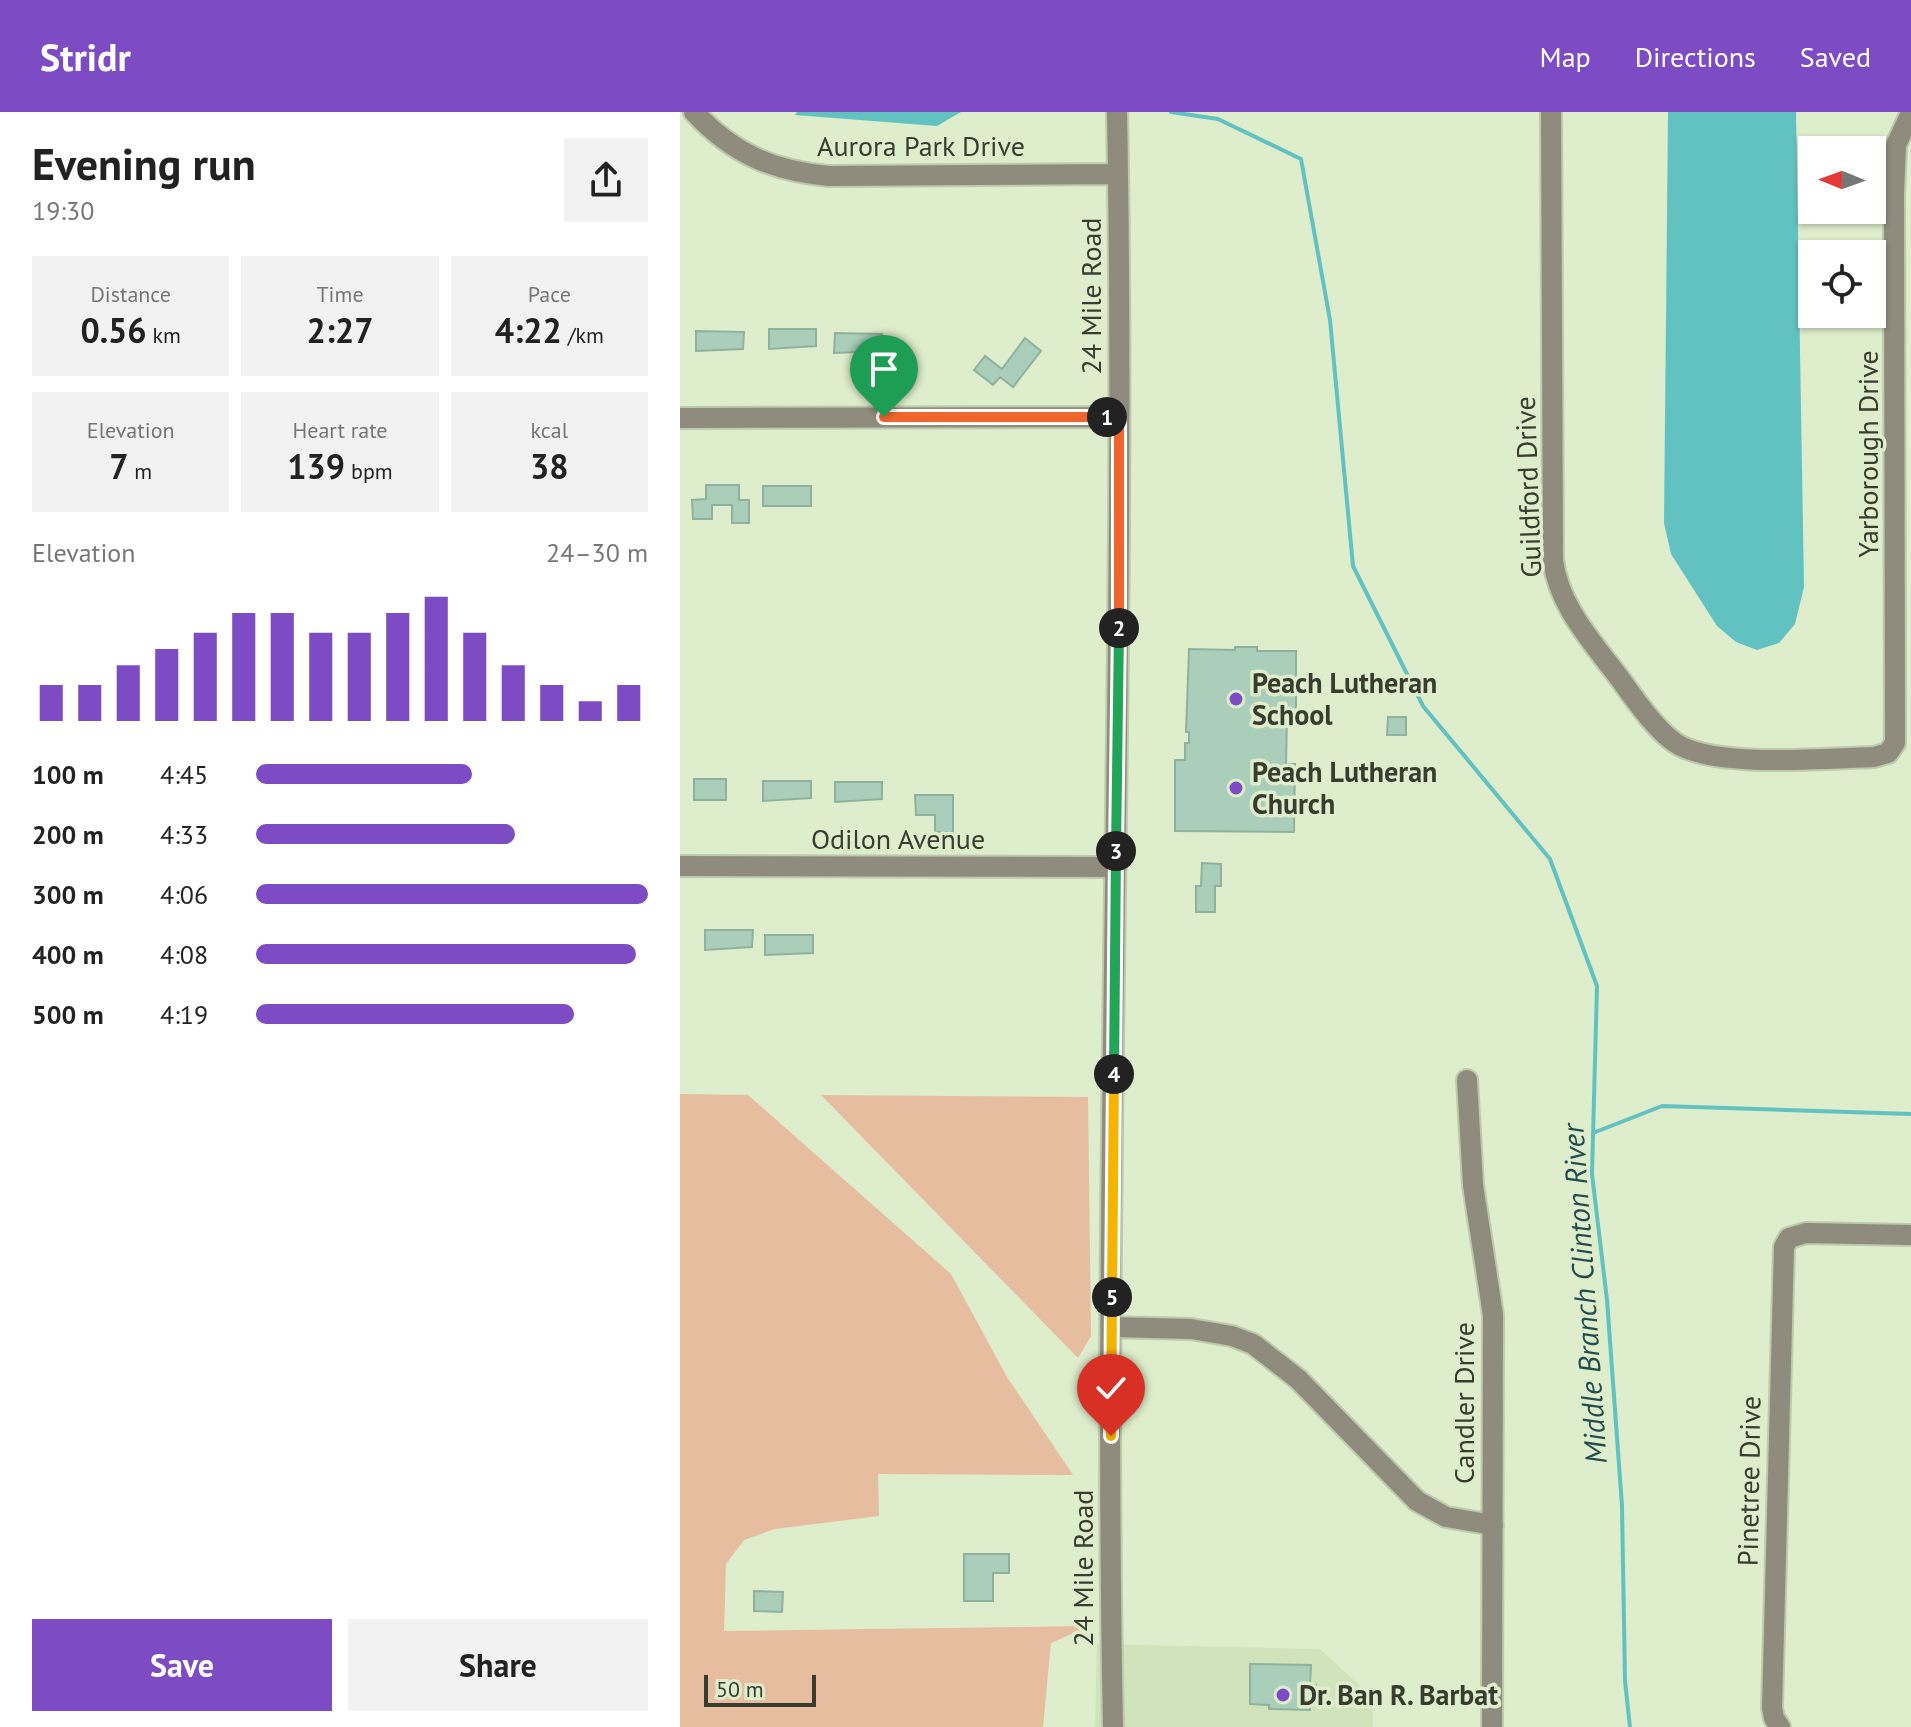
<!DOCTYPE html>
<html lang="en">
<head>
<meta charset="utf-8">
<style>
	body { margin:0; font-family:"PT Sans",sans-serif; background:#f2f2f2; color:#222; height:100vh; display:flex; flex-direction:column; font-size:30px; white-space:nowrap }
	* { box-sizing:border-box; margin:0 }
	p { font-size:26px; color:#767676 }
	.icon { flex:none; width:44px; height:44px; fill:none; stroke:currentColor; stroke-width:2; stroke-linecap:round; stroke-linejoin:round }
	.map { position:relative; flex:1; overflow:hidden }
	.sheet { display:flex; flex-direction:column; background:#fff; width:680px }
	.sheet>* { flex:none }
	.needle { width:52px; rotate:271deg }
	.fabs { position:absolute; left:1118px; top:24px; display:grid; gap:16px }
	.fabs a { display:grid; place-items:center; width:88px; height:88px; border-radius:0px; background:#fff; box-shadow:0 2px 6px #0004; font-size:40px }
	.scale { position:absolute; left:24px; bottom:20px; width:112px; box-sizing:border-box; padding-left:8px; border:4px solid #383d30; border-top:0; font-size:22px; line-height:28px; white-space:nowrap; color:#383d30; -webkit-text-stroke:6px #deedcb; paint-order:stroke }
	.pin { position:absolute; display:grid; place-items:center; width:68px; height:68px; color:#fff; margin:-82px -34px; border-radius:50% 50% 50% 0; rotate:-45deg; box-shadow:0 0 8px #0007 }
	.pin .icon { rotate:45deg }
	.km { position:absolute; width:40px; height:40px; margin:-20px; border-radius:50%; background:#222; color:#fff; font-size:22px; line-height:40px; text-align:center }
	.round { display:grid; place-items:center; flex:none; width:84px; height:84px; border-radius:0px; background:#f2f2f2 }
	.headline { display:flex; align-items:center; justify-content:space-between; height:136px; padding:0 32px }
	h1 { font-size:44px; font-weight:600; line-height:60px }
	.stats { display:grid; grid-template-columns:repeat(3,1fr); gap:12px; height:136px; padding:8px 32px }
	.stats div { display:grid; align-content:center; border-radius:0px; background:#f2f2f2; text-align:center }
	.stats b { font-size:34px; font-weight:600 }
	.stats small { font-size:22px; font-weight:400 }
	.stats p { font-size:22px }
	.chart { height:224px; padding:16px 32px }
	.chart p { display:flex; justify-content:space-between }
	.chart svg { width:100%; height:144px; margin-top:8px; stroke:#7d4bc3; stroke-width:6 }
	.action { display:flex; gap:16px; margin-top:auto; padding:16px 32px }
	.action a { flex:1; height:92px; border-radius:0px; background:#7d4bc3; color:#fff; font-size:32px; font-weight:600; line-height:92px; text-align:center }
	.action a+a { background:#f2f2f2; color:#222 }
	ul { padding:0 32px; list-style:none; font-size:26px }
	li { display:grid; grid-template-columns:128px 96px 1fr; align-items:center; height:60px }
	li i { height:20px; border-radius:10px; background:#7d4bc3 }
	header { display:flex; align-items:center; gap:48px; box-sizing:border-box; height:112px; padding:0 40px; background:#7d4bc3; color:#fff }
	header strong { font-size:38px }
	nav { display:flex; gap:44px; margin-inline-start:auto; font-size:28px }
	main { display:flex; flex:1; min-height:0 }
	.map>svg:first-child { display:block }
</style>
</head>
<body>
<header>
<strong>Stridr</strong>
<nav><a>Map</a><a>Directions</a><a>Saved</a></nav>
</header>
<main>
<section class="sheet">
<div class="headline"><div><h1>Evening run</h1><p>19:30</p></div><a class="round"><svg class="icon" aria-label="share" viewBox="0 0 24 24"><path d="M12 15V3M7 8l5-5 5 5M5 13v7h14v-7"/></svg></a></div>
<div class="stats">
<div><p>Distance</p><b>0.56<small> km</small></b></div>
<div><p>Time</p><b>2:27</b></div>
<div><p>Pace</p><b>4:22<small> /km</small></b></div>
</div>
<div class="stats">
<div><p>Elevation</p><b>7<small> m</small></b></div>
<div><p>Heart rate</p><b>139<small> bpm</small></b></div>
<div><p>kcal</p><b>38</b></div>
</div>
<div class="chart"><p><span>Elevation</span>24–30 m</p>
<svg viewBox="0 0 160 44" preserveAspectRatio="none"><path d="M5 44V33M15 44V33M25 44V27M35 44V22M45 44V17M55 44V11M65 44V11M75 44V17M85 44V17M95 44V11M105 44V6M115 44V17M125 44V27M135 44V33M145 44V38M155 44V33"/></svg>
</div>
<ul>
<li><b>100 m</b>4:45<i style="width:55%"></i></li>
<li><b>200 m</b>4:33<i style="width:66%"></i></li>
<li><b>300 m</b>4:06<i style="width:100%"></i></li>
<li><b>400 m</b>4:08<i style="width:97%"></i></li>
<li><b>500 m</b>4:19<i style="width:81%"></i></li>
</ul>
<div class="action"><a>Save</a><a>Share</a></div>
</section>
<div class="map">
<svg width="1231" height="1615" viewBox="0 0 1231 1615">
	<rect width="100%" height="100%" fill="#deedcb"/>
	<!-- built -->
	<path fill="#d1e3ba" d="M 417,1532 L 640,1537 L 692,1585 L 693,1615 L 415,1615 Z"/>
	<!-- green -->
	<path fill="#e7bda0" d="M 0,982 L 68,983 L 271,1162 L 327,1265 L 393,1363 L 198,1362 L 199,1404 L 95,1417 L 64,1428 L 46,1452 L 44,1519 L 410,1514 L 371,1531 L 363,1615 L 0,1615 Z
		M 141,983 L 408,985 L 411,1224 L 398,1246 Z"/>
	<!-- water -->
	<path fill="#62c2c2" d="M 117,0 L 281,0 L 257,14 L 115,3 Z
		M 988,0 L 1116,0 L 1124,475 L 1115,512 L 1099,531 L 1077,538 L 1056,530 L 1037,514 L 991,442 L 984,411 Z"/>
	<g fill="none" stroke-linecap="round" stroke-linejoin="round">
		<!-- stream -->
		<path stroke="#62c2c2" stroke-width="4" d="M 491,0 L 538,7 L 621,47 L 650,208 L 673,454 L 743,594 L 870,747 L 917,874 L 912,1062 L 927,1188 L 942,1394 L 945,1569 L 950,1615
			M 913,1021 L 982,994 L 1231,1002"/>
	</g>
	<!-- building -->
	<path fill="#aaceba" stroke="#8fb29f" stroke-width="2" d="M 89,217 L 136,217 L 136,234 L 89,237 Z
		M 16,219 L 64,220 L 63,237 L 16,239 Z
		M 155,221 L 202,222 L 202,239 L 154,241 Z
		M 345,226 L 361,239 L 333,275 L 320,265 L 313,273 L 294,258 L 305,244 L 322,257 Z
		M 26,373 L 59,373 L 59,388 L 69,388 L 69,411 L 52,411 L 52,393 L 32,393 L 32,407 L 13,407 L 12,388 L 26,387 Z
		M 83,374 L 131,374 L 131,394 L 83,394 Z
		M 555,535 L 577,535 L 577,539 L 616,539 L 616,608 L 607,608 L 606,652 L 615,652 L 614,720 L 495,719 L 495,648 L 505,648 L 505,631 L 509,631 L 509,620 L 506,620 L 509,537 L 555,538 Z
		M 708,605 L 726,605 L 726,623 L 707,623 Z
		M 14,667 L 46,667 L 46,688 L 14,688 Z
		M 83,669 L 131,669 L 131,686 L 83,689 Z
		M 155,670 L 202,670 L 202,687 L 155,690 Z
		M 235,683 L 273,683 L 273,720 L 255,720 L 255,703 L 236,703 Z
		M 522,751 L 541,752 L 541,774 L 535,774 L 535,800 L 516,800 L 516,774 L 521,774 Z
		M 25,818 L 73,818 L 72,835 L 25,838 Z
		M 85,823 L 133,823 L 133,841 L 85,843 Z
		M 284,1442 L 329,1442 L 329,1461 L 313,1461 L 313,1489 L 284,1489 Z
		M 74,1479 L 103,1480 L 102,1500 L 74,1499 Z
		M 570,1552 L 631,1553 L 630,1573 L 636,1573 L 636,1592 L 630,1592 L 630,1598 L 589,1597 L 589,1593 L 570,1592 Z"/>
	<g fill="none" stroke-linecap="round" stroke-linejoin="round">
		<defs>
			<path id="minor" d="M 14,0 C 53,42 93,59 149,64 L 438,62
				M 871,0 L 873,448 C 878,488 903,519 927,550 C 947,574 969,612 994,630 C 1031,657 1145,646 1194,645 L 1208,641 L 1215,631 L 1214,81 L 1216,33 L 1231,1
				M 0,306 L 439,305
				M 0,754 L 436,755
				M 787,968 L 793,1073 L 813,1203 L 812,1615
				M 432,1215 L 511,1217 L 552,1224 L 573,1232 L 618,1267 L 737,1389 L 766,1405 L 813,1413
				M 433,1615 C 422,1077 447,538 437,0
				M 1100,1615 L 1094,1606 L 1092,1596 L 1104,1135 L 1109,1126 L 1126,1121 L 1231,1123"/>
		</defs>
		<!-- minor casing -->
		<use href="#minor" stroke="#bdcaac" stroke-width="24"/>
		<!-- minor -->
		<use href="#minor" stroke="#8f8b7d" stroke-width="20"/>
	</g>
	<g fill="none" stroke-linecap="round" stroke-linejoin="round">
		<defs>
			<path id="split-1" d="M 204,305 L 427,305"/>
			<path id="split-2" d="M 427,305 L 439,305 L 439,516"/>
			<path id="split-3" d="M 436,739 L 439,516"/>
			<path id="split-4" d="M 434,962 L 436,739"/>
			<path id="split-5" d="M 432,1185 L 434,962"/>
			<path id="split-6" d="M 431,1324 L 432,1185"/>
		</defs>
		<!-- split-1 casing -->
		<use href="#split-1" stroke="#fff" stroke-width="16"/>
		<!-- split-2 casing -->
		<use href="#split-2" stroke="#fff" stroke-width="16"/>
		<!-- split-3 casing -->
		<use href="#split-3" stroke="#fff" stroke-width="16"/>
		<!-- split-4 casing -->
		<use href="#split-4" stroke="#fff" stroke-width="16"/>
		<!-- split-5 casing -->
		<use href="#split-5" stroke="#fff" stroke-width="16"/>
		<!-- split-6 casing -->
		<use href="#split-6" stroke="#fff" stroke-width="16"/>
		<!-- split-1 -->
		<use href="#split-1" stroke="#f0652b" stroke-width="10"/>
		<!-- split-2 -->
		<use href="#split-2" stroke="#f0652b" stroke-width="10"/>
		<!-- split-3 -->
		<use href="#split-3" stroke="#22a559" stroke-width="10"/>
		<!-- split-4 -->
		<use href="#split-4" stroke="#22a559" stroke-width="10"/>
		<!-- split-5 -->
		<use href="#split-5" stroke="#f5b400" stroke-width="10"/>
		<!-- split-6 -->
		<use href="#split-6" stroke="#f5b400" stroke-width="10"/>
	</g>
	<!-- markers -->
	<g fill="#7d4bc3" stroke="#deedcb" stroke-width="3">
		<circle cx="556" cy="587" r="8"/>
		<circle cx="556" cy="676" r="8"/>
		<circle cx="603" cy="1583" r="8"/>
	</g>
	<g text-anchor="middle" stroke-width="7" stroke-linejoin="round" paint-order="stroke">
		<!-- street labels -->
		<g font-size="28" fill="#383d30" stroke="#deedcb">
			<text x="241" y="44">Aurora Park Drive</text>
			<text transform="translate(411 184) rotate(-90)" y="10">24 Mile Road</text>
			<text transform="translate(1188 342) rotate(-90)" y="10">Yarborough Drive</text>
			<text transform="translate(848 375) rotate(-92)" y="10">Guildford Drive</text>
			<text x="218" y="737">Odilon Avenue</text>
			<text transform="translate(784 1291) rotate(-90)" y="10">Candler Drive</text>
			<text transform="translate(1069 1369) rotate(-89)" y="10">Pinetree Drive</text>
			<text transform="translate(403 1456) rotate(-90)" y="10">24 Mile Road</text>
		</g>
		<!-- poi labels -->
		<g font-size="28" font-weight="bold" fill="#383d30" stroke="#deedcb" text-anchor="start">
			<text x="572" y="581">Peach Lutheran<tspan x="572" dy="32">School</tspan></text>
			<text x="572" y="670">Peach Lutheran<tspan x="572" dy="32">Church</tspan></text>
			<text x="619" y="1593">Dr. Ban R. Barbat</text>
		</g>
		<!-- water labels -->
		<g font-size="30" font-style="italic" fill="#214d4d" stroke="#deedcb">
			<text transform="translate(905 1182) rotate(-94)" y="10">Middle Branch Clinton River</text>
		</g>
	</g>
</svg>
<div class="fabs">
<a><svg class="needle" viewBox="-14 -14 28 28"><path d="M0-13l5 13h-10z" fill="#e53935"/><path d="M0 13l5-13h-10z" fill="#767676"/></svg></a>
<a><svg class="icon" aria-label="locate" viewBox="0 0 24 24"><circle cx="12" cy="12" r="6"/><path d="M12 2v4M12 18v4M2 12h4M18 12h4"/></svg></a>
</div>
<div class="scale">50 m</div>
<div class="pin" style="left:204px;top:305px;background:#1e9e55"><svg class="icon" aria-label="arrive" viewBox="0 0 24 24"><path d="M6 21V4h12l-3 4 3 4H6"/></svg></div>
<div class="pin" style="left:431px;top:1324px;background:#d93025"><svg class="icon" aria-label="check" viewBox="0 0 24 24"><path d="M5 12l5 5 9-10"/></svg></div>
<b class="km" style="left:427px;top:305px">1</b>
<b class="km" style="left:439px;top:516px">2</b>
<b class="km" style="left:436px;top:739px">3</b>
<b class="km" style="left:434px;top:962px">4</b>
<b class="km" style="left:432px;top:1185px">5</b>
</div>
</main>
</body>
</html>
